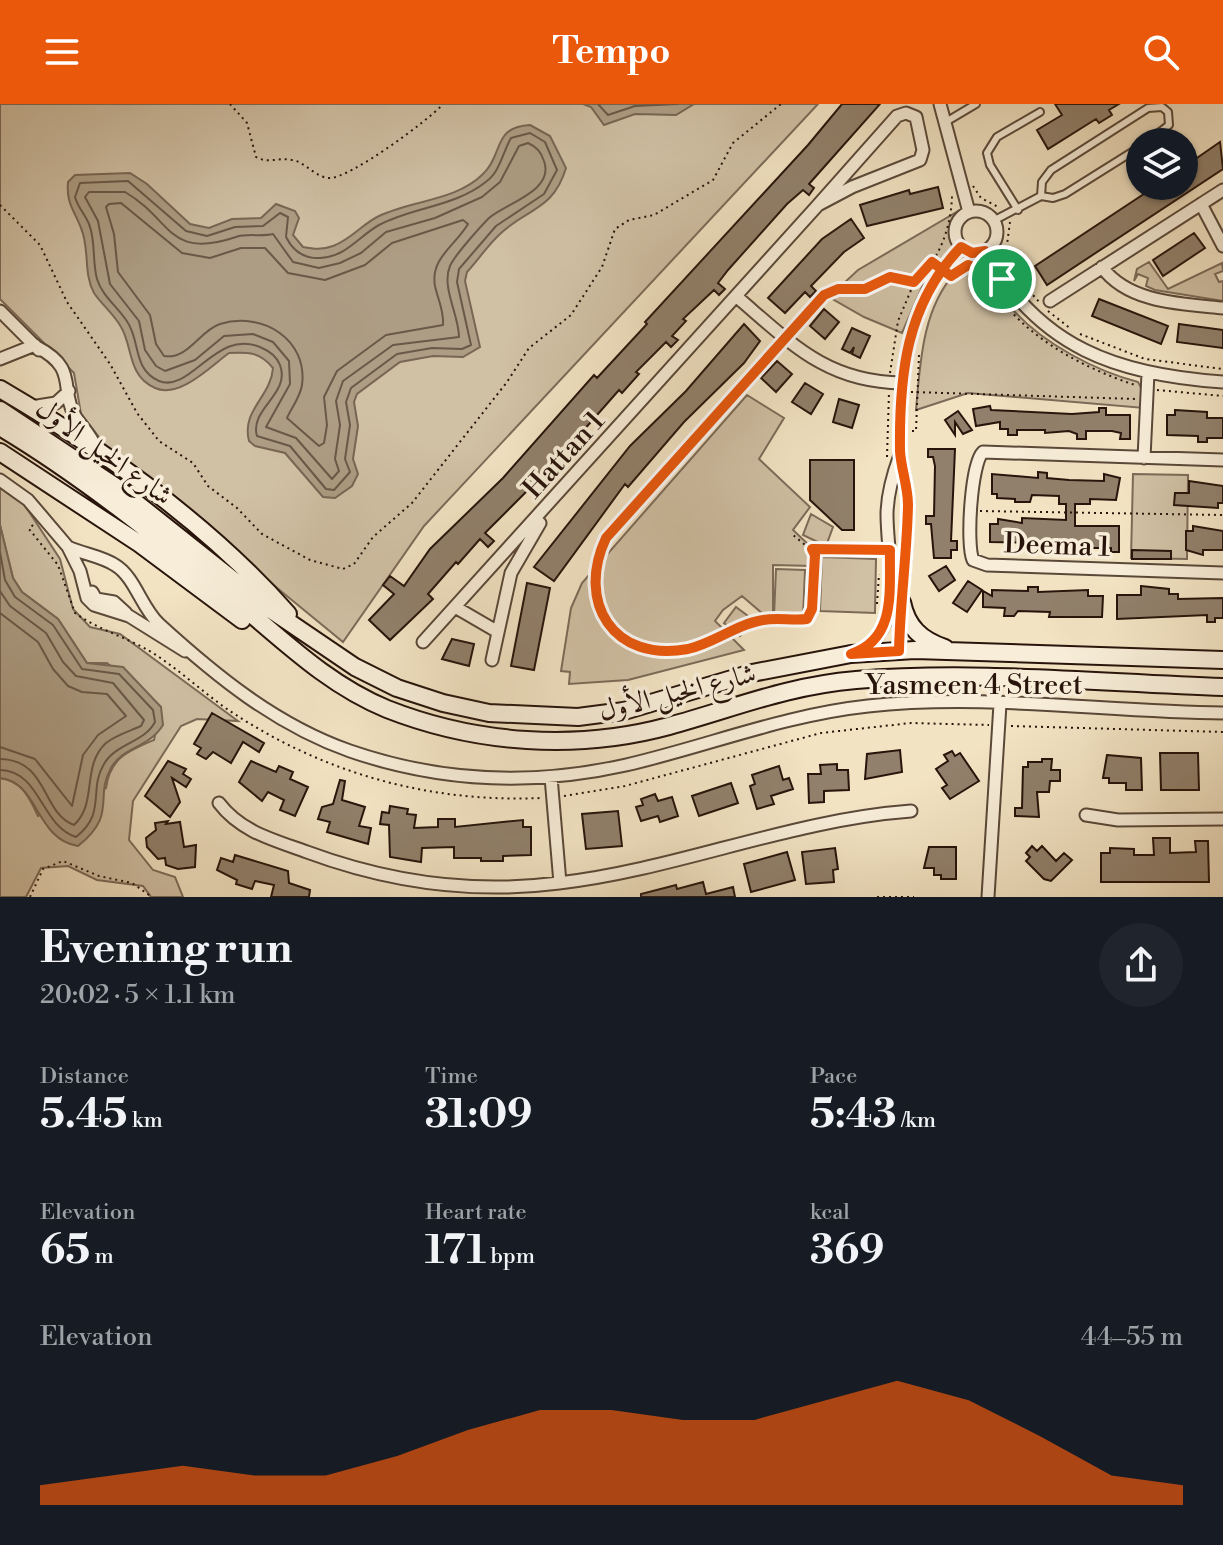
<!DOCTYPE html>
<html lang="en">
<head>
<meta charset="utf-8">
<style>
	body { margin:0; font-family:"Libre Bodoni",Amiri,serif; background:#20242c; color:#f1f3f6; height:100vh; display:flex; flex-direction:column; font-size:30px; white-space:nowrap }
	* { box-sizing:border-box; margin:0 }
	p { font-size:26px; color:#9ea1a6 }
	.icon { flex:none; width:44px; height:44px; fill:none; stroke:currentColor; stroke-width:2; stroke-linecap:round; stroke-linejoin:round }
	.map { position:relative; height:793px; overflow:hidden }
	.panel { display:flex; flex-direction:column; background:#171b24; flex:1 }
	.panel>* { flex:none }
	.tools { position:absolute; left:1126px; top:24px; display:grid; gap:16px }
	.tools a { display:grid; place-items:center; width:72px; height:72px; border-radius:50%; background:#171b24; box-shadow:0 2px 6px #0004; font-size:40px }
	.pin { position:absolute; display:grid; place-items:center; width:68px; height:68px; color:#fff; margin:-34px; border:4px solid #fff; border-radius:50%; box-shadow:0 2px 8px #0007 }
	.round { display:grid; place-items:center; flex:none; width:84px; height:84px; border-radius:42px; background:#20242c }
	.headline { display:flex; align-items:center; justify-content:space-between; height:136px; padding:0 40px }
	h1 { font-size:44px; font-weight:700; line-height:60px }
	.stats { display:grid; grid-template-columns:repeat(3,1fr); gap:12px; height:136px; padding:8px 40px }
	.stats div { display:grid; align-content:center }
	.stats b { font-size:40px; font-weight:700 }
	.stats small { font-size:22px; font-weight:400 }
	.stats p { font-size:22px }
	.chart { height:224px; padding:16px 40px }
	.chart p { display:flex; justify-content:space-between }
	.chart svg { width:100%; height:144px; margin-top:8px; fill:#ea580c; opacity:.7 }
	header { display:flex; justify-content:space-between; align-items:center; height:104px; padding:0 40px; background:#ea580c; color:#fff; font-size:36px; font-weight:700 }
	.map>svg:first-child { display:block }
</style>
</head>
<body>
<header><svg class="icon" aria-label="menu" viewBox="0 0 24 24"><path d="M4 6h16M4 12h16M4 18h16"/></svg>Tempo<svg class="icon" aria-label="search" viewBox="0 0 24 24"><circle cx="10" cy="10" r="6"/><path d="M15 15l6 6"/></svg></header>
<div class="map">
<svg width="1223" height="793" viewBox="0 0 1223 793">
	<rect width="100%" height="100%" fill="#f2e3c3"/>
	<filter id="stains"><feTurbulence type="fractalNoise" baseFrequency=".0025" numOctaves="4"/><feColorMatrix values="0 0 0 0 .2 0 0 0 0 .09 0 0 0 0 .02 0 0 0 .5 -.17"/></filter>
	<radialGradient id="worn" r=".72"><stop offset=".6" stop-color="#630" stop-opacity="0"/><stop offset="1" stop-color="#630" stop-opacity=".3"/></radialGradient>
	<!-- green -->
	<path fill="#d0c0a4" stroke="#7c6a58" stroke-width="2" d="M 0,0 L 818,0 L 424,422 L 343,538 L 109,346 L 81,310 L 74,269 L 0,195 Z
		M 960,106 L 953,126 L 955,139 L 923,181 L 902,229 L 864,213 L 829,193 L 858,166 Z
		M 977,158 C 995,170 1000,192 1014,207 C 1044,240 1096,267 1138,278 L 1144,289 L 1144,304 L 968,289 L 916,306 C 920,261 922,205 955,169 C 960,164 971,161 977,158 Z
		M 1149,158 L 1168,185 L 1222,159 L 1223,167 L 1215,170 L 1219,178 L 1223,177 L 1223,197 L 1155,186 L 1146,182 L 1148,174 L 1138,170 L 1134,177 L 1137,165 Z
		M 747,291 L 784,314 L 759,355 L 810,403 L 793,426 L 814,446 L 813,462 L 773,461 L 773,513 L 763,510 L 742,492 L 723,506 L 715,517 L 744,546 L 628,576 L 569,580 L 570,568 L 561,567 L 571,504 L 582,479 Z
		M 1133,370 L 1188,371 L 1187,455 L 1131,454 Z
		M 0,382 L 22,397 L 60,455 L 73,505 L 90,523 L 120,530 L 238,617 L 197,615 L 181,622 L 133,697 L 129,736 L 153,766 L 175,773 L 183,793 L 151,793 L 143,782 L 97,776 L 68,762 L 41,764 L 26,793 L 0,793 L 0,674 C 22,677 29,693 38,712 L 106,684 C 110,654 128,647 154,636 L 161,603 L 107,559 L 87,559 L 58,515 L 22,488 L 13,474 L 0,421 Z
		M 811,410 L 833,423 L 826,442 L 803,431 Z
		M 822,453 L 876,455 L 875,509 L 820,507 Z
		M 776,465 L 805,466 L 803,513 L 774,512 Z
		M 736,503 L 752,515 L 740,532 L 724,519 Z"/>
	<!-- water -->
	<path fill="#ad9d84" stroke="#786654" stroke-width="2" d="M 583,0 L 694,0 L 676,11 L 635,10 L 604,21 L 591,3 Z
		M 530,21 L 550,32 L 566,64 C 553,107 527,104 500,130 C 488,141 478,156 467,168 L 465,177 L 480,243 L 463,253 L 433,252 L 400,258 L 357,290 L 354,298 L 358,322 L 353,355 L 358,370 L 352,382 L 335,394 L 323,393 L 285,349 L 255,342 L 249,337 C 241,306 271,293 273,264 C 260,248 249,248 229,249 C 212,261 180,295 155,284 C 127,272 133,242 121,223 C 114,210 102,201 94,189 C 83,169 90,145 81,124 C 74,106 66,99 68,78 L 75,71 L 130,69 L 147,80 L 190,120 L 209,124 L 232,115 L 261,114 L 276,100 L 295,107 L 299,114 L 293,131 L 303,143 C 314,145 322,146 333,142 C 352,135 362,120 379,112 C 412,96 456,97 483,70 C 504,50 492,23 530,21 Z
		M 0,421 L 13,474 L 22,488 L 58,515 L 87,559 L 123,563 L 161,603 L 163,621 C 148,645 123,642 111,664 C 94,694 118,710 78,742 C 35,735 39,678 0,674 Z"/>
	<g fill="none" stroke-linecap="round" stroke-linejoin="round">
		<!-- shore -->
		<path stroke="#6a5848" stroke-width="2" d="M 598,0 L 608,11 L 635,2 L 678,0
			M 530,29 L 545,38 L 557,66 L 544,90 L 496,122 L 459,165 L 457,178 L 471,241 L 462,245 L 432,244 L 397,250 L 351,284 L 346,298 L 350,321 L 345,355 L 350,368 L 334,386 L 326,385 L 290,342 L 257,332 C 249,305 291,290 280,261 C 277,253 269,247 262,244 C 217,222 191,290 159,277 C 133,266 140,237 128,219 C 119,204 102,192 97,175 C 92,157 96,137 89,120 C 85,110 78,104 75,93 L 80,79 L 128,77 L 186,127 L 207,132 L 235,123 L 263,122 L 280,109 L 288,113 L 286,133 C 293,147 304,155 320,154 C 346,153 359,132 379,121 C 413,103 455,103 487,77 C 500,67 503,48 511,34 Z
			M 528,39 C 537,43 541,48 544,57 C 555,87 506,99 489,114 C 481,122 454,152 450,162 C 441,183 459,211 459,233 L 393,241 L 343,277 L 336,297 L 340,321 L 335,355 L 339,367 L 332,375 L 296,334 L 266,323 L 290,280 L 289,257 L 273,238 L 253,230 L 224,232 L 195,256 L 165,267 L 156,262 L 145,246 L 139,217 L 110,180 L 98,117 L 85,93 L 89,88 L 125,88 C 173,116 167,156 236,133 C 247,129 261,133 273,130 L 293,158 L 319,164 L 340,159 L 361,149 L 386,128 L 435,114 L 482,93 L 500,78 L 519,42 Z
			M 121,99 L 182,149 L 210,154 L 241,144 L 265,144 L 288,169 L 325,176 L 365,161 L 392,139 L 463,116 L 468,120 C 456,141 430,154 435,182 C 438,196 444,206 443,221 L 386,231 L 337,267 L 324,293 L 327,321 L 324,339 L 319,342 L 287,314 C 291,304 300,294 302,281 C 308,236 263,207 220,220 C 199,227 188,256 164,252 L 156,240 L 150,211 L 118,168 L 114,130 L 106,103 L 109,100 Z
			M 0,448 L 5,476 L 15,493 L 53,521 L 82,565 L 119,570 L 153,606 L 155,618 C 144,639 116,639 104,660 C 88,686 107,709 76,733 C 40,721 41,667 0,666
			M 0,487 L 10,502 L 46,529 L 63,558 L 76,572 L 113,579 L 144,616 L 141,622 C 130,627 116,631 106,639 C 81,662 98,699 74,721 C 41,709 49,656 0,655
			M 0,509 L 38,538 L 53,565 L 68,582 L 82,588 L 107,590 L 126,612 L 98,631 L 83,651 L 72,702 L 35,655 L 0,643"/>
	</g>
	<!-- building -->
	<path fill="#91806b" stroke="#28140b" stroke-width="2" d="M 842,0 L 880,0 L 809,80 L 814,84 L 809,91 L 803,86 L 787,100 L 728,166 L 718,179 L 725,185 L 719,191 L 714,186 L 683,215 L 686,217 L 672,232 L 678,236 L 671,243 L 666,238 L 636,268 L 639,270 L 622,289 L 619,286 L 553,361 L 485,429 L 494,437 L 488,443 L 480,435 L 458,460 L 456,458 L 428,490 L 433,495 L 390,536 L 369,516 L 394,490 L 383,481 L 390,472 L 404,482 L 430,445 L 503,374 L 594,271 L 597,274 L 647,220 L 645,218 L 808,41 Z
		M 1055,0 L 1119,0 L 1109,6 L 1112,11 L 1099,19 L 1096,15 L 1048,45 L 1037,26 L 1062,11 Z
		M 1220,38 L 1223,65 L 1047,181 L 1035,162 L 1156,82 L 1184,82 L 1184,63 Z
		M 938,83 L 943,104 L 867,122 L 860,101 L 909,86 L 910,90 Z
		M 851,115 L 864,134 L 844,148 L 811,182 L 816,187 L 810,193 L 805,188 L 785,209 L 768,194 L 822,135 Z
		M 1194,129 L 1205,144 L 1163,172 L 1153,156 Z
		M 1099,195 L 1168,222 L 1161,240 L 1092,212 Z
		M 824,205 L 839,218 L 825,235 L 810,222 Z
		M 744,220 L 760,237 L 744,259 L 684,318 L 628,383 L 625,380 L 554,477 L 534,463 L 630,342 L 686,287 Z
		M 1179,220 L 1223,226 L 1223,244 L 1177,238 Z
		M 852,224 L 870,232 L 860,254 L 852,250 L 854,243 L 850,249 L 842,245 Z
		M 777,257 L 792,270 L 776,288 L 761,274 Z
		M 805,279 L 823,290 L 811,310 L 792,298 Z
		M 839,295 L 859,301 L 852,324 L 833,318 Z
		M 990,302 L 991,306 L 1072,310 L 1099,308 L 1099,304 L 1106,304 L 1106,311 L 1130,311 L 1130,335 L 1120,335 L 1121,329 L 1112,327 L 1086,327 L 1086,335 L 1077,335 L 1077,330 L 1069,327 L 1045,329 L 1045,326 L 1017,326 L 1017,331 L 1008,331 L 1008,325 L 1000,325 L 1000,318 L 976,322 L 973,305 Z
		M 1175,306 L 1207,308 L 1207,314 L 1223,314 L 1223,334 L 1207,334 L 1207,338 L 1198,338 L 1198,332 L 1167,331 L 1167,311 L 1175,311 Z
		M 958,307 L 972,326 L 963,330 L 955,318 L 955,331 L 945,316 Z
		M 928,345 L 955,345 L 951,437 L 957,437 L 957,446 L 951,446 L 951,454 L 934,454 L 931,420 L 926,420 L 926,412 L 934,412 L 935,362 L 933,353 L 928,353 Z
		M 810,356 L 854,356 L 854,426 L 842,426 L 810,396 Z
		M 1038,368 L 1047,369 L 1047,374 L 1069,376 L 1104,377 L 1104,370 L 1120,374 L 1116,396 L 1090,395 L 1090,400 L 1075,400 L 1075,422 L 1119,422 L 1119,448 L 1111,448 L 1111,444 L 1082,444 L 1082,441 L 1052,440 L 1051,445 L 1043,445 L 1043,439 L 990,438 L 990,420 L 998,420 L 998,415 L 1022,419 L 1022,414 L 1066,416 L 1066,400 L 1059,400 L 1059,392 L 1032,391 L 1030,398 L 1015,398 L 1015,395 L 997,394 L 997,390 L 992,390 L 992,370 L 1038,374 Z
		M 1189,377 L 1223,382 L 1223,399 L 1218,399 L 1218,404 L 1174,401 L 1175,389 L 1189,389 Z
		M 1193,422 L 1223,427 L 1223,446 L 1203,446 L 1203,451 L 1186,446 L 1186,427 L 1193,427 Z
		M 1132,446 L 1171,447 L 1171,455 L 1132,455 Z
		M 946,462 L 955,476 L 939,487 L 929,472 Z
		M 968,477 L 982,486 L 967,508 L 953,499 Z
		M 527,479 L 550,484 L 534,566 L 511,562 Z
		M 1141,482 L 1169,485 L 1169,490 L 1178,490 L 1178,495 L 1223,494 L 1223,514 L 1215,514 L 1215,518 L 1207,518 L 1207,511 L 1117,515 L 1117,491 L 1141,491 Z
		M 1028,483 L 1038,483 L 1038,488 L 1088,486 L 1088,492 L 1103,492 L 1102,513 L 1049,513 L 1050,508 L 1018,507 L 1014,512 L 1004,512 L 1005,504 L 983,503 L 983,487 L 992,492 L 992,486 L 1028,487 Z
		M 452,535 L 474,540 L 469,562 L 442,555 Z
		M 212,609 L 264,639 L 259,648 L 243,638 L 231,659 L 213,648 L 206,655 L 197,650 L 201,644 L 194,640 Z
		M 900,646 L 902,668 L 865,675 L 867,650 Z
		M 952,647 L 955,652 L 960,649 L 979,677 L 950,695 L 942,684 L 947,681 L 936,665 L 948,657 L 944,651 Z
		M 1160,649 L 1198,649 L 1199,686 L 1161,686 Z
		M 1107,651 L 1141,654 L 1142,686 L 1126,686 L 1126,679 L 1109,679 L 1109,674 L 1103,674 Z
		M 1042,655 L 1052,655 L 1051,666 L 1060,666 L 1060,677 L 1050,677 L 1049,688 L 1037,688 L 1039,713 L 1015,712 L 1015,704 L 1022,704 L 1023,663 L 1028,663 L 1028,658 L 1042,658 Z
		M 168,657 L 186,665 L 183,670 L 191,675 L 186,683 L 172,674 L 180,698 L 170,713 L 145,692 Z
		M 251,657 L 276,668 L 279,662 L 293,668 L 290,675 L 308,683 L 295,712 L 280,706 L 284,696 L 268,688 L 262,697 L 239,678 Z
		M 837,660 L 837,666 L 848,666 L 849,686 L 824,687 L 824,698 L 809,699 L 808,670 L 821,670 L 820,661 Z
		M 779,662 L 783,676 L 789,674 L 793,685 L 771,692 L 774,700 L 757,705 L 750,682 L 755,680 L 752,671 Z
		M 340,676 L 345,677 L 342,696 L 365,703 L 359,722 L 371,724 L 368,740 L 327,728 L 330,718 L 318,715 L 322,703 L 333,700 Z
		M 731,679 L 738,699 L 699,712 L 692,692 Z
		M 655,690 L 658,697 L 672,693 L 678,712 L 660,718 L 658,712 L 641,717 L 636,703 L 643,701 L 641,695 Z
		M 390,702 L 408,705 L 407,710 L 416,711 L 414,724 L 438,723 L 438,715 L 455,715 L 455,723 L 523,716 L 523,723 L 531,723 L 531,751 L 503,752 L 503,757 L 481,757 L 481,754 L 454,754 L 454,743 L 422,744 L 421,758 L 390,753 L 389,721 L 380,720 L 382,708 L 389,709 Z
		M 618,707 L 622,742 L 586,745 L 582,710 Z
		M 168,717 L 166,720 L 180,718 L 184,743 L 196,741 L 195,763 L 178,765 L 166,761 L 165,754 L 158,755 L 147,743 L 146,734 L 156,726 L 155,719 Z
		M 1153,734 L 1170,734 L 1170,749 L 1196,748 L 1195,737 L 1208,737 L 1209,778 L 1101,778 L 1101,749 L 1110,749 L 1110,744 L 1134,745 L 1134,751 L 1154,751 Z
		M 1032,742 L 1037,747 L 1042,742 L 1056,757 L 1064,749 L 1072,756 L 1051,777 L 1044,775 L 1026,757 L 1030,753 L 1026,749 Z
		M 929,743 L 956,743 L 956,775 L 941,775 L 941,771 L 934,771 L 934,764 L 924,764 Z
		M 835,744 L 838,765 L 833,766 L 834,778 L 806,780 L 802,748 Z
		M 787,748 L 795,776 L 751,788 L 744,760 Z
		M 235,751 L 288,767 L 289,779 L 310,786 L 309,793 L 271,793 L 274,781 L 255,777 L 252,785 L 236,780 L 237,776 L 217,766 L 221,754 L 233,758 Z
		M 703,778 L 706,790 L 733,783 L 735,793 L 641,793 L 641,790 L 676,781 L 677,785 Z"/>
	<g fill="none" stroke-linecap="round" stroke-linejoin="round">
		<defs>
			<path id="service" d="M 944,19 L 976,0
				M 1140,43 L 1065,90 L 1053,94 L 1041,92 L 1042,78 L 1051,66 L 1148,4 L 1162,3 L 1168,8 L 1169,21 L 1147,38
				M 1018,106 L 990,61 L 987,49 L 997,33 L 1040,8
				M 993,117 L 1041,92"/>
			<path id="minor" d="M 940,0 L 969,108
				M 1201,100 L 1223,142
				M955 128a21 21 0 1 1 42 0a21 21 0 1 1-42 0Z
				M 985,147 C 1039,244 1118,271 1223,278
				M 1102,163 C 1128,199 1182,200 1223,204
				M 737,193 C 791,239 826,278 902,279
				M 1050,197 L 1223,86
				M 0,207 L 39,246
				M 37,243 C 79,265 59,284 75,312 C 82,323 91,331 96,344
				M 0,255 L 35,241
				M 31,303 L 56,299 L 69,287
				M 1144,354 L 1148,269
				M 1223,356 L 983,348 C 971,359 966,441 973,456 L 987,461 L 1223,469
				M 0,376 L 28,396 L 68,443 L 80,467 L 87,494 L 94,501 L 129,512 L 185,547
				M 68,443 C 83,450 101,452 115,461 C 135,473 141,503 159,520 C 216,572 276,621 350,647 C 440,678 533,682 626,661 C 708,642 784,611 868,602 C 985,589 1105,608 1223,609
				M 92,488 L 96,495 L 114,498 L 126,509
				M 455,503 L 498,528
				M 423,538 L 818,101 L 852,83 L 920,56 L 923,46 L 916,13 L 906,9 L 897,12 L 818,101
				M 859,547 C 906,525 887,454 887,411 C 887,390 893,370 900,351
				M 899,547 C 900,498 907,450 908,401 C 908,382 901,365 900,347 C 899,271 906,200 961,143
				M 492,556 L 511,469 L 540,419
				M 551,673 L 560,779
				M 219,699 C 241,728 274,736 307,748 C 388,778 474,790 559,779 C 679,765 790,716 911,707
				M 1086,711 L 1118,716 L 1223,715
				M 988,793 L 1000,600"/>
			<path id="secondary" d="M 0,285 C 104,346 208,419 288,510
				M 0,306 L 116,383 L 271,506 L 355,563 L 397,584 L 443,599 L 489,609 L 578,613 L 624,607 L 752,569 L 851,550 L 915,546 L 1223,556
				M 0,323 C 82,372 157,433 231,493 C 281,534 326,580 387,605 C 476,640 577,647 669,622 C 735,604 786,582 856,576 C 977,566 1102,579 1223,583
				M 0,348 L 140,440 L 242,516
				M 902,498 C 907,523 921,536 945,544"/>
		</defs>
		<!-- service casing -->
		<use href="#service" stroke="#5a4839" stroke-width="10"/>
		<!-- minor casing -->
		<use href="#minor" stroke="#5a4839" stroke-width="15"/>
		<!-- secondary casing -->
		<use href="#secondary" stroke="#28140b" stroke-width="20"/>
		<!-- path -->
		<path stroke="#28140b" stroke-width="2" stroke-dasharray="2 4" stroke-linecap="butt" d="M 230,0 L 247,19 L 256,53 C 268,60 279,53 292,56 C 306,58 315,74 330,74 C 350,74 428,17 443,0
			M 973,82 L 981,94 L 1000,104
			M 0,101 L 40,141 L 67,198 L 110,260 L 137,309 L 159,337 L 193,359 L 208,382 L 237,404 L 262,430 L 310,456 L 343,465 L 354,460 L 373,433 L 412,399 L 507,278 L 529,244 L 571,211 L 602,163 L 615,125 L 629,116 L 654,111 L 713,76 L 733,39 L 781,0
			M 1010,118 L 1006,148 L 1012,166
			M 933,157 C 946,136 952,112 952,89
			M 956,167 L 963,162 L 976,163 L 994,181
			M 1013,169 L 1041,200
			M 992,182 C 1022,232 1081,263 1135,281
			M 1048,207 L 1071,225
			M 793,225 L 828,188 L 865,185 L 890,173 L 914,178 L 926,160 L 935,159
			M 1080,230 L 1145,255 L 1223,265
			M 778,242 L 606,434 C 575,498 613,559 688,545 C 714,539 737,520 763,516 C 778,513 792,517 807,515 L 812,505 L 815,449 L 793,431
			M 890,269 L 898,217 L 914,179
			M 1157,286 L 1223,292
			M 911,288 L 1137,295
			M 912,327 L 916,327 L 919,250
			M 887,353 L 889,288
			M 980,407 L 1223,411
			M 33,421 L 29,425 L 58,461 L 75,509 C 100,527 130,534 156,551 C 180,567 201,586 224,603 C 319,668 427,699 541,694
			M 814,445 L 879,446
			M 877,500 L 879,470
			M 1011,622 L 1223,628
			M 564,692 L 625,682 L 821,629 L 911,619 L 989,621
			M 30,793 L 43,765 L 63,757 L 99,772 L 132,779 L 152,793
			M 877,793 L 914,793"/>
		<!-- service -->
		<use href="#service" stroke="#f7edd8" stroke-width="6"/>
		<!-- minor -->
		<use href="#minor" stroke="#f7edd8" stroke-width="11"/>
		<!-- secondary -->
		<use href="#secondary" stroke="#f7edd8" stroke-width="16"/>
	</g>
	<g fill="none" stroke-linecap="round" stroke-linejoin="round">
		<defs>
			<path id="route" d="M 1002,175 L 992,182 L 980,165 L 968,161 L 951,172 L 932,158 L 914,178 L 890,173 L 865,185 L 838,185 L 824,191 L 606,434 C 576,498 613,559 688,545 C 714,539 737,520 763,516 C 778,513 792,517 807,515 L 812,505 L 815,451 L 812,445 L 890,446 C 889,486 897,535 851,550 L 899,547 C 900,498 907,450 908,401 C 908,382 901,365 900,347 C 899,271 906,200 961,143 L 972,149 L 985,147 L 1002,175"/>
		</defs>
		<!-- route casing -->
		<use href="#route" stroke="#fff" stroke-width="16"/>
		<!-- route -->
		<use href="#route" stroke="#ea580c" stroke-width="10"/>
	</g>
	<g text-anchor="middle" stroke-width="7" stroke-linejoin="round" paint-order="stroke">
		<!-- street labels -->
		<g font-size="28" fill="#28140b" stroke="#f7edd8">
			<text transform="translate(105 347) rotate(36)" y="10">شارع الخيل الأول</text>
			<text transform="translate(563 350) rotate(-48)" y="10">Hattan 1</text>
			<text transform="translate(1057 440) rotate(2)" y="10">Deema 1</text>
			<text x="974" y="590">Yasmeen 4 Street</text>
			<text transform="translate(677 587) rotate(-14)" y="10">شارع الخيل الأول</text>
		</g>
	</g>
	<rect width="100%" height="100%" filter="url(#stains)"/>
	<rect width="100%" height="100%" fill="url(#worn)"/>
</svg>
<div class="tools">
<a><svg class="icon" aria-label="layers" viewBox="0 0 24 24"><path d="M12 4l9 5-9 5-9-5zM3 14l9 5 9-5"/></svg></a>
</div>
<div class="pin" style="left:1002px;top:175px;background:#1e9e55"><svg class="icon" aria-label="arrive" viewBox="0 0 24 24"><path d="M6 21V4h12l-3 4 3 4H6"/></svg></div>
</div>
<section class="panel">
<div class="headline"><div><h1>Evening run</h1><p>20:02 · 5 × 1.1 km</p></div><a class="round"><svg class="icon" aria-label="share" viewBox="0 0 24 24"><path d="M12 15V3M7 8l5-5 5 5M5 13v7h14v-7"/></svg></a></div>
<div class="stats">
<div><p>Distance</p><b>5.45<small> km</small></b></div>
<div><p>Time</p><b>31:09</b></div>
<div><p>Pace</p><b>5:43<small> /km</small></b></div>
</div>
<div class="stats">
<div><p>Elevation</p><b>65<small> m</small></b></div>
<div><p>Heart rate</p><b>171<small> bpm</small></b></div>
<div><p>kcal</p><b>369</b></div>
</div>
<div class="chart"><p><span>Elevation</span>44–55 m</p>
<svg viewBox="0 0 160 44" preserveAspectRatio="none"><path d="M0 44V38L10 35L20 32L30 35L40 35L50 29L60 21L70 15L80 15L90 18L100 18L110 12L120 6L130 12L140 23L150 35L160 38V44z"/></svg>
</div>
</section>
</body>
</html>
